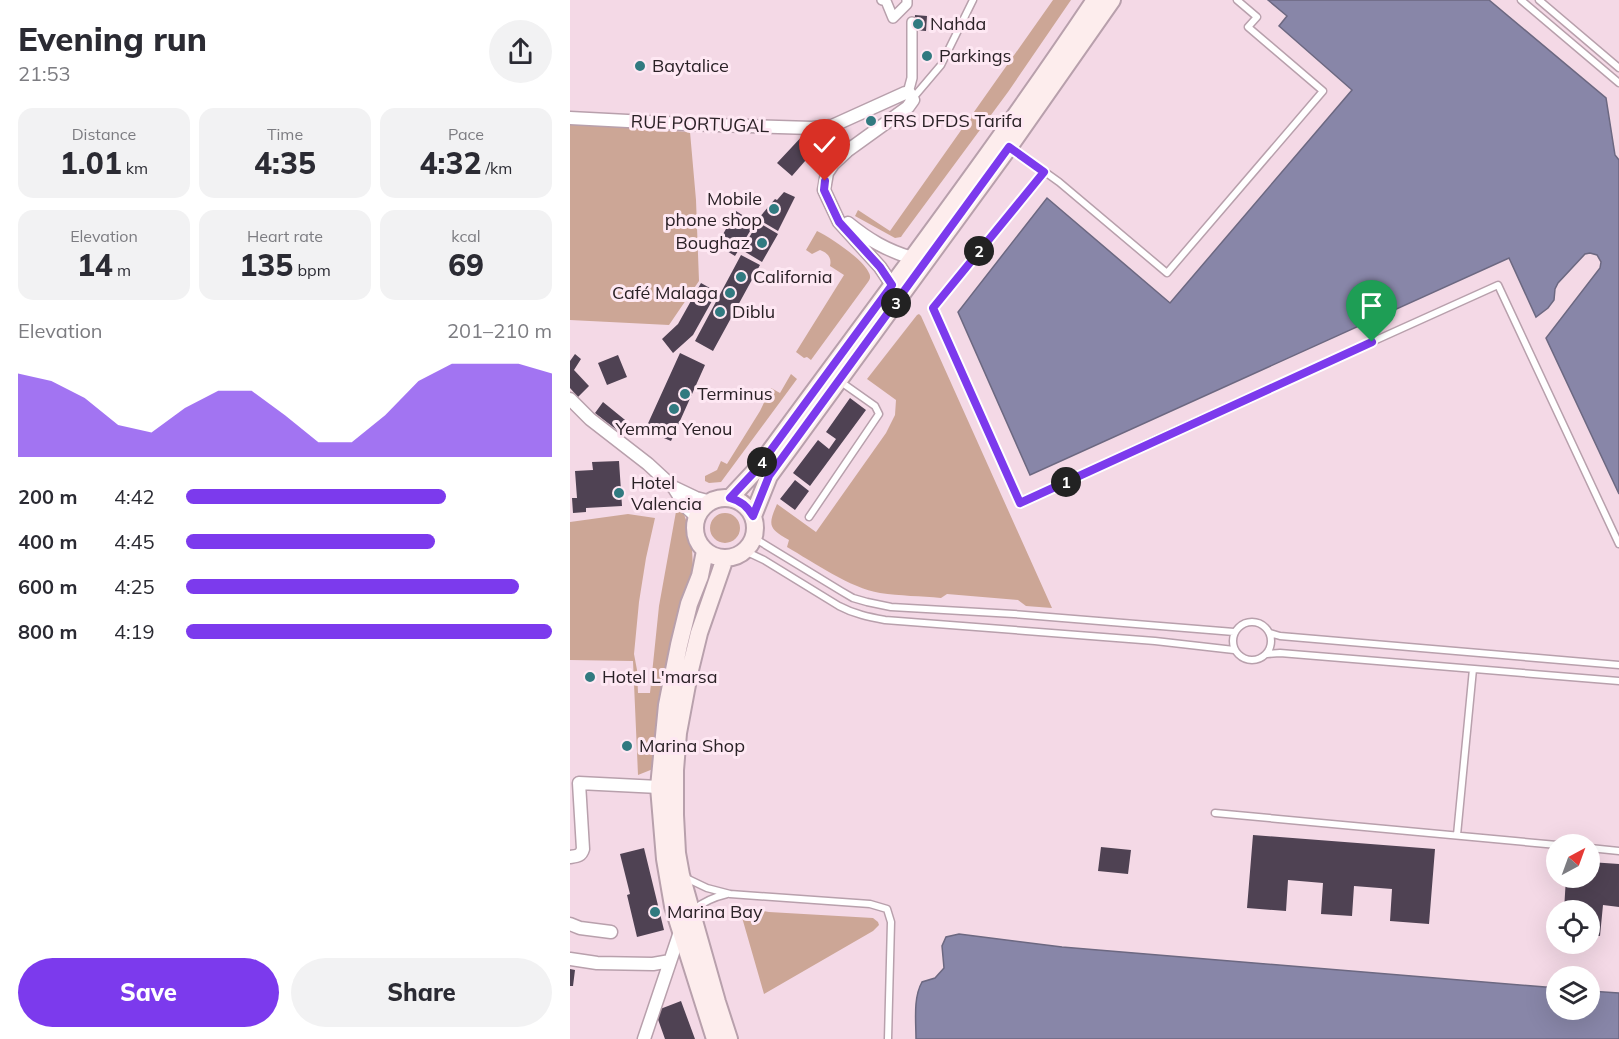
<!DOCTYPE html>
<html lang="en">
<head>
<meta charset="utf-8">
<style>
	body { margin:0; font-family:Mulish,sans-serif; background:#f2f2f3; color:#2b2b33; height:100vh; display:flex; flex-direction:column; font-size:22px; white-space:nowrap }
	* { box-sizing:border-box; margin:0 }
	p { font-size:20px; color:#7c7c81 }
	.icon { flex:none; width:33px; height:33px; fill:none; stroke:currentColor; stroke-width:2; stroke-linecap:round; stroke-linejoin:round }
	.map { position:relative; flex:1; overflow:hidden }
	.side { display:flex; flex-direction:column; background:#fff; width:570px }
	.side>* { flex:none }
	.needle { width:39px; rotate:41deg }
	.controls { position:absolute; left:976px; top:834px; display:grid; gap:12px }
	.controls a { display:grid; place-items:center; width:54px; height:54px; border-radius:50%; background:#fff; box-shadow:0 6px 24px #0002; font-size:30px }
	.pin { position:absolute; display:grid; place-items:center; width:51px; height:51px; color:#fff; margin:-62px -26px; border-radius:50% 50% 50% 0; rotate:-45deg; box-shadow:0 0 6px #0007 }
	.pin .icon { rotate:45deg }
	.km { position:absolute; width:30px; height:30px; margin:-15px; border-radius:50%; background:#222; color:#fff; font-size:16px; line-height:30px; text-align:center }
	.round { display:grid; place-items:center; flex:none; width:63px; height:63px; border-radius:32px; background:#f2f2f3 }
	.overview { display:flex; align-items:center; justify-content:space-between; height:102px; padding:0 18px }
	h1 { font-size:33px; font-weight:800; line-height:45px }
	.figures { display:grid; grid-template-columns:repeat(3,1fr); gap:9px; height:102px; padding:6px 18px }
	.figures div { display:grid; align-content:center; border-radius:15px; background:#f2f2f3; text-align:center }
	.figures b { font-size:30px; font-weight:800 }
	.figures small { font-size:16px; font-weight:400 }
	.figures p { font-size:16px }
	.chart { height:168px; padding:12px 18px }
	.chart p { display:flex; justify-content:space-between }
	.chart svg { width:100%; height:108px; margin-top:6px; fill:#7c3aed; opacity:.7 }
	.primary-button { display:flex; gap:12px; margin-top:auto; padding:12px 18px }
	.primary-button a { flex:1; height:69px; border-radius:36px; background:#7c3aed; color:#fff; font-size:24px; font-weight:800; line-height:69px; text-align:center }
	.primary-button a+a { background:#f2f2f3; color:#2b2b33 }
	ul { padding:0 18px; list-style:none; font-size:20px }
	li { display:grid; grid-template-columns:96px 72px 1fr; align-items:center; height:45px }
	li i { height:15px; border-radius:8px; background:#7c3aed }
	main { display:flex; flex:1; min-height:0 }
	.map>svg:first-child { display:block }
</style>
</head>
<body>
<main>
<section class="side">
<div class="overview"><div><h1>Evening run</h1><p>21:53</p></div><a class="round"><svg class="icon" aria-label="share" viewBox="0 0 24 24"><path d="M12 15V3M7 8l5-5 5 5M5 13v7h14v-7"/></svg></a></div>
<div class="figures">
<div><p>Distance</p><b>1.01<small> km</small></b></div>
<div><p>Time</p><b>4:35</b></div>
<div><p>Pace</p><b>4:32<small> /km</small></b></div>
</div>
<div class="figures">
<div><p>Elevation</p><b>14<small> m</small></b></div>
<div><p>Heart rate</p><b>135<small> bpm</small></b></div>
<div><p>kcal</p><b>69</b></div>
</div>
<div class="chart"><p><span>Elevation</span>201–210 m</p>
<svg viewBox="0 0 160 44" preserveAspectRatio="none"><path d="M0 44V10L10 13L20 20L30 31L40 34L50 24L60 17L70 17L80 27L90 38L100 38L110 27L120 13L130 6L140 6L150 6L160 10V44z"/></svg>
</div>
<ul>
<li><b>200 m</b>4:42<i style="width:71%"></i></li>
<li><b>400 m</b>4:45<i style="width:68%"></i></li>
<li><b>600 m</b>4:25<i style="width:91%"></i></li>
<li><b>800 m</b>4:19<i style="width:100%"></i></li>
</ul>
<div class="primary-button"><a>Save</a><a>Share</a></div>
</section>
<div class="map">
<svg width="1049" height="1039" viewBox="0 0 1049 1039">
	<rect width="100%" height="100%" fill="#f4d9e6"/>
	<!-- green -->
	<path fill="#cca696" d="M 483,0 L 501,0 L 438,92 L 333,234 L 331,237 L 325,238 L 285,216 L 288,210 L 320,231 Z
		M 0,124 L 120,132 L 126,200 L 129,281 L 99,325 L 0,320 Z
		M 247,231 C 260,237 294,260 299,273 C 301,277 300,279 298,282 L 241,360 L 237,357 L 234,358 L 226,352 L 274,275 L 260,266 C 262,258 258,253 250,250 L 242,254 L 236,250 Z
		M 349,314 L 351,316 L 482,608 L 456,606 L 448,600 L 377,594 L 371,598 C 351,596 330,596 310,593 C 280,588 243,562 217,547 L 219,540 C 198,528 198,525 207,504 L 246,532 L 316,433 L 325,415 L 326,400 L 297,379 L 347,315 Z
		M 221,374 L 227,379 L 151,482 L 139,483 L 135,481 L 135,476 L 147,470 L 151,461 L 157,464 L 190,411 L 201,388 L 210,393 Z
		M 107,506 L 113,511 L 117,523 L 122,548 L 123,570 L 89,696 L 83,769 L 68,775 L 63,661 L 0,660 L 0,522 L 58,514 L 85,518 L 76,558 L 69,602 L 64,654 L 67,670 L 68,693 L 80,693 L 89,606 Z
		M140 528a15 15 0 1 1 30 0a15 15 0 1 1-30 0Z
		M 169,907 L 199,912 L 303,918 L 308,922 L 309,925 L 303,931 L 194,994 Z"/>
	<!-- water -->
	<path fill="#8886a8" stroke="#6c6881" stroke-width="1.5" d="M 698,0 L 919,0 L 1036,98 L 1045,155 L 1049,160 L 1049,494 L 976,338 L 1030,268 L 1031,262 L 1027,255 L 1020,253 L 1015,254 L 988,283 L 985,289 L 984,300 L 978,308 L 966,317 L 939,258 L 460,475 L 388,312 L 477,198 L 600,303 L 782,90 L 709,26 L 717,16 Z
		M 389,934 L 492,947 L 987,988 L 987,1010 L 1020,1010 L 1020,991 L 1049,993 L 1049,1039 L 346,1039 C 346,1021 343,998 352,982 L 365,978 L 374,968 L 372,946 L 376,937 Z"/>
	<!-- building -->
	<path fill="#4f4253" d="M 345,15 L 357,16 L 356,31 L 344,30 Z
		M 236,132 L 246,133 L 245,142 L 249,145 L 222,176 L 207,163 Z
		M 214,192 L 225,197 L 208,231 L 188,219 L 205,199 L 207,200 Z
		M 166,211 L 185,223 L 165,256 L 147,245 Z
		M 188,222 L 208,234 L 192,262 L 172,250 Z
		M 171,255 L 190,265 L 143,351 L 125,341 Z
		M 131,283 L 147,292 L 123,335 L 103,353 L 92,339 L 108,324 Z
		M 110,353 L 135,365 L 101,441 L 75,430 Z
		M 5,354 L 11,359 L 4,370 L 19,386 L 8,397 L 0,388 L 0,361 Z
		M 48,355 L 57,377 L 37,385 L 28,363 Z
		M 280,398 L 296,410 L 240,486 L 223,473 L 248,440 L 259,449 L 266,439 L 256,432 Z
		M 33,402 L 60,424 L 52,434 L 25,413 Z
		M 49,461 L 52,506 L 16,508 L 16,512 L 3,513 L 2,498 L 7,498 L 5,471 L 23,470 L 22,462 Z
		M 225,480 L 239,491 L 225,510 L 210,499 Z
		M 683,835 L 865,849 L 859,924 L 820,921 L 822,889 L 784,886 L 782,916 L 751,914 L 753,883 L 718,880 L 716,911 L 677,908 Z
		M 531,847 L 561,850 L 558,874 L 528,871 Z
		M 74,848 L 94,930 L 67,937 L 57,895 L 60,894 L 50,854 Z
		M 1020,862 L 1049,864 L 1049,907 L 1033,905 L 1030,936 L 1020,935 L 1020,910 L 994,910 L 996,878 L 1020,878 Z
		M 0,969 L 5,970 L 3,986 L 0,986 Z
		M 111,1001 L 125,1039 L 95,1039 L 85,1011 Z"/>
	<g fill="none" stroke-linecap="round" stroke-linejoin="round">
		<defs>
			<path id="service" d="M 951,0 L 1049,83
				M 969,0 L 1049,68
				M 343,98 L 371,65 L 403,0
				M 440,147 L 489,182 L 597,273 L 753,91 L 678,27 L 687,17 L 667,0
				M 474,172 L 363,308 L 451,503 L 580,442 L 928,285 L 1049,544
				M 239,517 L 309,414 L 305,406 L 271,382
				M 184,538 L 271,591 L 283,598 L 297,602 L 321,607 L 444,614 L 664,632
				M 175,551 L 194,560 L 269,606 C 284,614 299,617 315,620 L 585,641 L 664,650
				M663 641a19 19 0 1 1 38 0a19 19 0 1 1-38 0Z
				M 700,633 L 710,636 L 1049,665
				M 697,654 L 710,653 L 1049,681
				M 645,813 L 987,845
				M 887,835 L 903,669
				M 1020,848 L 1049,851
				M 116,878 L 137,888 L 160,894 L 300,904 L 317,909 L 321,922 L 318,1039
				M 123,910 C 133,902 144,897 157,894"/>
			<path id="pedestrian" d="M 312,0 L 316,1 L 323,18 L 337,4 L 337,0
				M 338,93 L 342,78 L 342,22"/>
			<path id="minor" d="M 0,118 L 115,124 L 242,128 L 262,126 L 335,93 L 340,94 L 343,100 L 338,107 L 277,151 L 263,164 L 257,173 L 254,190 L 269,222 L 310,267 L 322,285
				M 278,223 C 299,240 316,250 342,258
				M 0,399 L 20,419 L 78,464 L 104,488 L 116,507 L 127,517
				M 105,488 L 126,498 L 141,502
				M 0,857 C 7,856 11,856 13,849 L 9,783 L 89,787
				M 0,924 L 10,928 L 41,932
				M 0,959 L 27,963 L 83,964 L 100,961
				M 74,1039 L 110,932"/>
			<path id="secondary" d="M125 528a30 30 0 1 1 60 0a30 30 0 1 1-60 0Z
				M 160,498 L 187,469 C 301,313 418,160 525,0
				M 183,516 L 199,476 L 439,147 L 542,0
				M 135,551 L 130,576 L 119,604 L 109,645 L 97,705 L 89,787 L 95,859 L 103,906 L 145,1039
				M 155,558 L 129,633 L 119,674 L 108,733 L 105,770 L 105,815 L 107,853 L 111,875 L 147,1002 L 159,1039"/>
		</defs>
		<!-- service casing -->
		<use href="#service" stroke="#b8a0ac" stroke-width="9"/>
		<!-- pedestrian casing -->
		<use href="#pedestrian" stroke="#b8a0ac" stroke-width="12"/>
		<!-- minor casing -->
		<use href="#minor" stroke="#b8a0ac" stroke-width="15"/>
		<!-- secondary casing -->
		<use href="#secondary" stroke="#b8a0ac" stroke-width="20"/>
		<!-- service -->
		<use href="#service" stroke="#fff" stroke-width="6"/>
		<!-- pedestrian -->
		<use href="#pedestrian" stroke="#fff" stroke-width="9"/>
		<!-- minor -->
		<use href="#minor" stroke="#fff" stroke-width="12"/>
		<!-- secondary -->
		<use href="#secondary" stroke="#fdeded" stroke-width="16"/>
	</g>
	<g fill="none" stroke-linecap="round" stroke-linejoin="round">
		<defs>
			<path id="route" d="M 255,181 L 254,190 L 269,222 L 310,267 L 322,285 L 187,469 L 160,498 C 171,501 177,506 183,516 L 199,476 L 439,147 L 474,172 L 363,308 L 450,503 L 802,342"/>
		</defs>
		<!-- route casing -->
		<use href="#route" stroke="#fff" stroke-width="12"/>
		<!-- route -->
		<use href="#route" stroke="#7c3aed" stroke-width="8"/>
	</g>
	<!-- markers -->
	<g fill="#317a80" stroke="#fee8f3" stroke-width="2">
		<circle cx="348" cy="24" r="6"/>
		<circle cx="357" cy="56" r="6"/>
		<circle cx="70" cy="66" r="6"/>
		<circle cx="301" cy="121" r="6"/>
		<circle cx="204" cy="209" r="6"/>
		<circle cx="192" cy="243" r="6"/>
		<circle cx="171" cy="277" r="6"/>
		<circle cx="160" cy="293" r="6"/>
		<circle cx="150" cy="312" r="6"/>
		<circle cx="115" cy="394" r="6"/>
		<circle cx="104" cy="409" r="6"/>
		<circle cx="49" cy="493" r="6"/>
		<circle cx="20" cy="677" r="6"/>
		<circle cx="57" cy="746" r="6"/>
		<circle cx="85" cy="912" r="6"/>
	</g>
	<g text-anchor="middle" stroke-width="6" stroke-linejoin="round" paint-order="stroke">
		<!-- poi labels -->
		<g font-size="18" fill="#2a2126" stroke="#fee8f3" text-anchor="start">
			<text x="360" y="30">Nahda</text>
			<text x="369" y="62">Parkings</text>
			<text x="82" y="72">Baytalice</text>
			<text x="313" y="127">FRS DFDS Tarifa</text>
			<text x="192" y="205" text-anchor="end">Mobile<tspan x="192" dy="21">phone shop</tspan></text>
			<text x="180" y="249" text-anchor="end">Boughaz</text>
			<text x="183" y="283">California</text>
			<text x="148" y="299" text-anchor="end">Café Malaga</text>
			<text x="162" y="318">Diblu</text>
			<text x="127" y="400">Terminus</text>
			<text x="104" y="435" text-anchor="middle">Yemma Yenou</text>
			<text x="61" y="489">Hotel<tspan x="61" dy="21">Valencia</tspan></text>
			<text x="32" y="683">Hotel L'marsa</text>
			<text x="69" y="752">Marina Shop</text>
			<text x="97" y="918">Marina Bay</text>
		</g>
		<!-- street labels -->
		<g font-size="18" fill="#2a2126" stroke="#fee8f3">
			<text transform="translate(130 124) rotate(2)" y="6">RUE PORTUGAL</text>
		</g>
	</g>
</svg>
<div class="controls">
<a><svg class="needle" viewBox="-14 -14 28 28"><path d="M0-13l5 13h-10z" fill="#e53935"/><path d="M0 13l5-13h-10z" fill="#7c7c81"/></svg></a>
<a><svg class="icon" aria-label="locate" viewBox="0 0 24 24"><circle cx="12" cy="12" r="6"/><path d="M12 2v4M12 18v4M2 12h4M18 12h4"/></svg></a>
<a><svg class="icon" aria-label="layers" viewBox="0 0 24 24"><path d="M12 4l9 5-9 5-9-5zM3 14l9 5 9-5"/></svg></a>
</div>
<div class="pin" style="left:802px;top:342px;background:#1e9e55"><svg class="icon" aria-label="arrive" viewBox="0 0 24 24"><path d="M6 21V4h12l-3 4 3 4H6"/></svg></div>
<div class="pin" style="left:255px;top:181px;background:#d93025"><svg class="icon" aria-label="check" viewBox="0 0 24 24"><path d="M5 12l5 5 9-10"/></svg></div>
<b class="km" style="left:496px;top:482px">1</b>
<b class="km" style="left:409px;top:251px">2</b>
<b class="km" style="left:326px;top:303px">3</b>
<b class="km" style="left:192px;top:462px">4</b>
</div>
</main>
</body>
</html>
